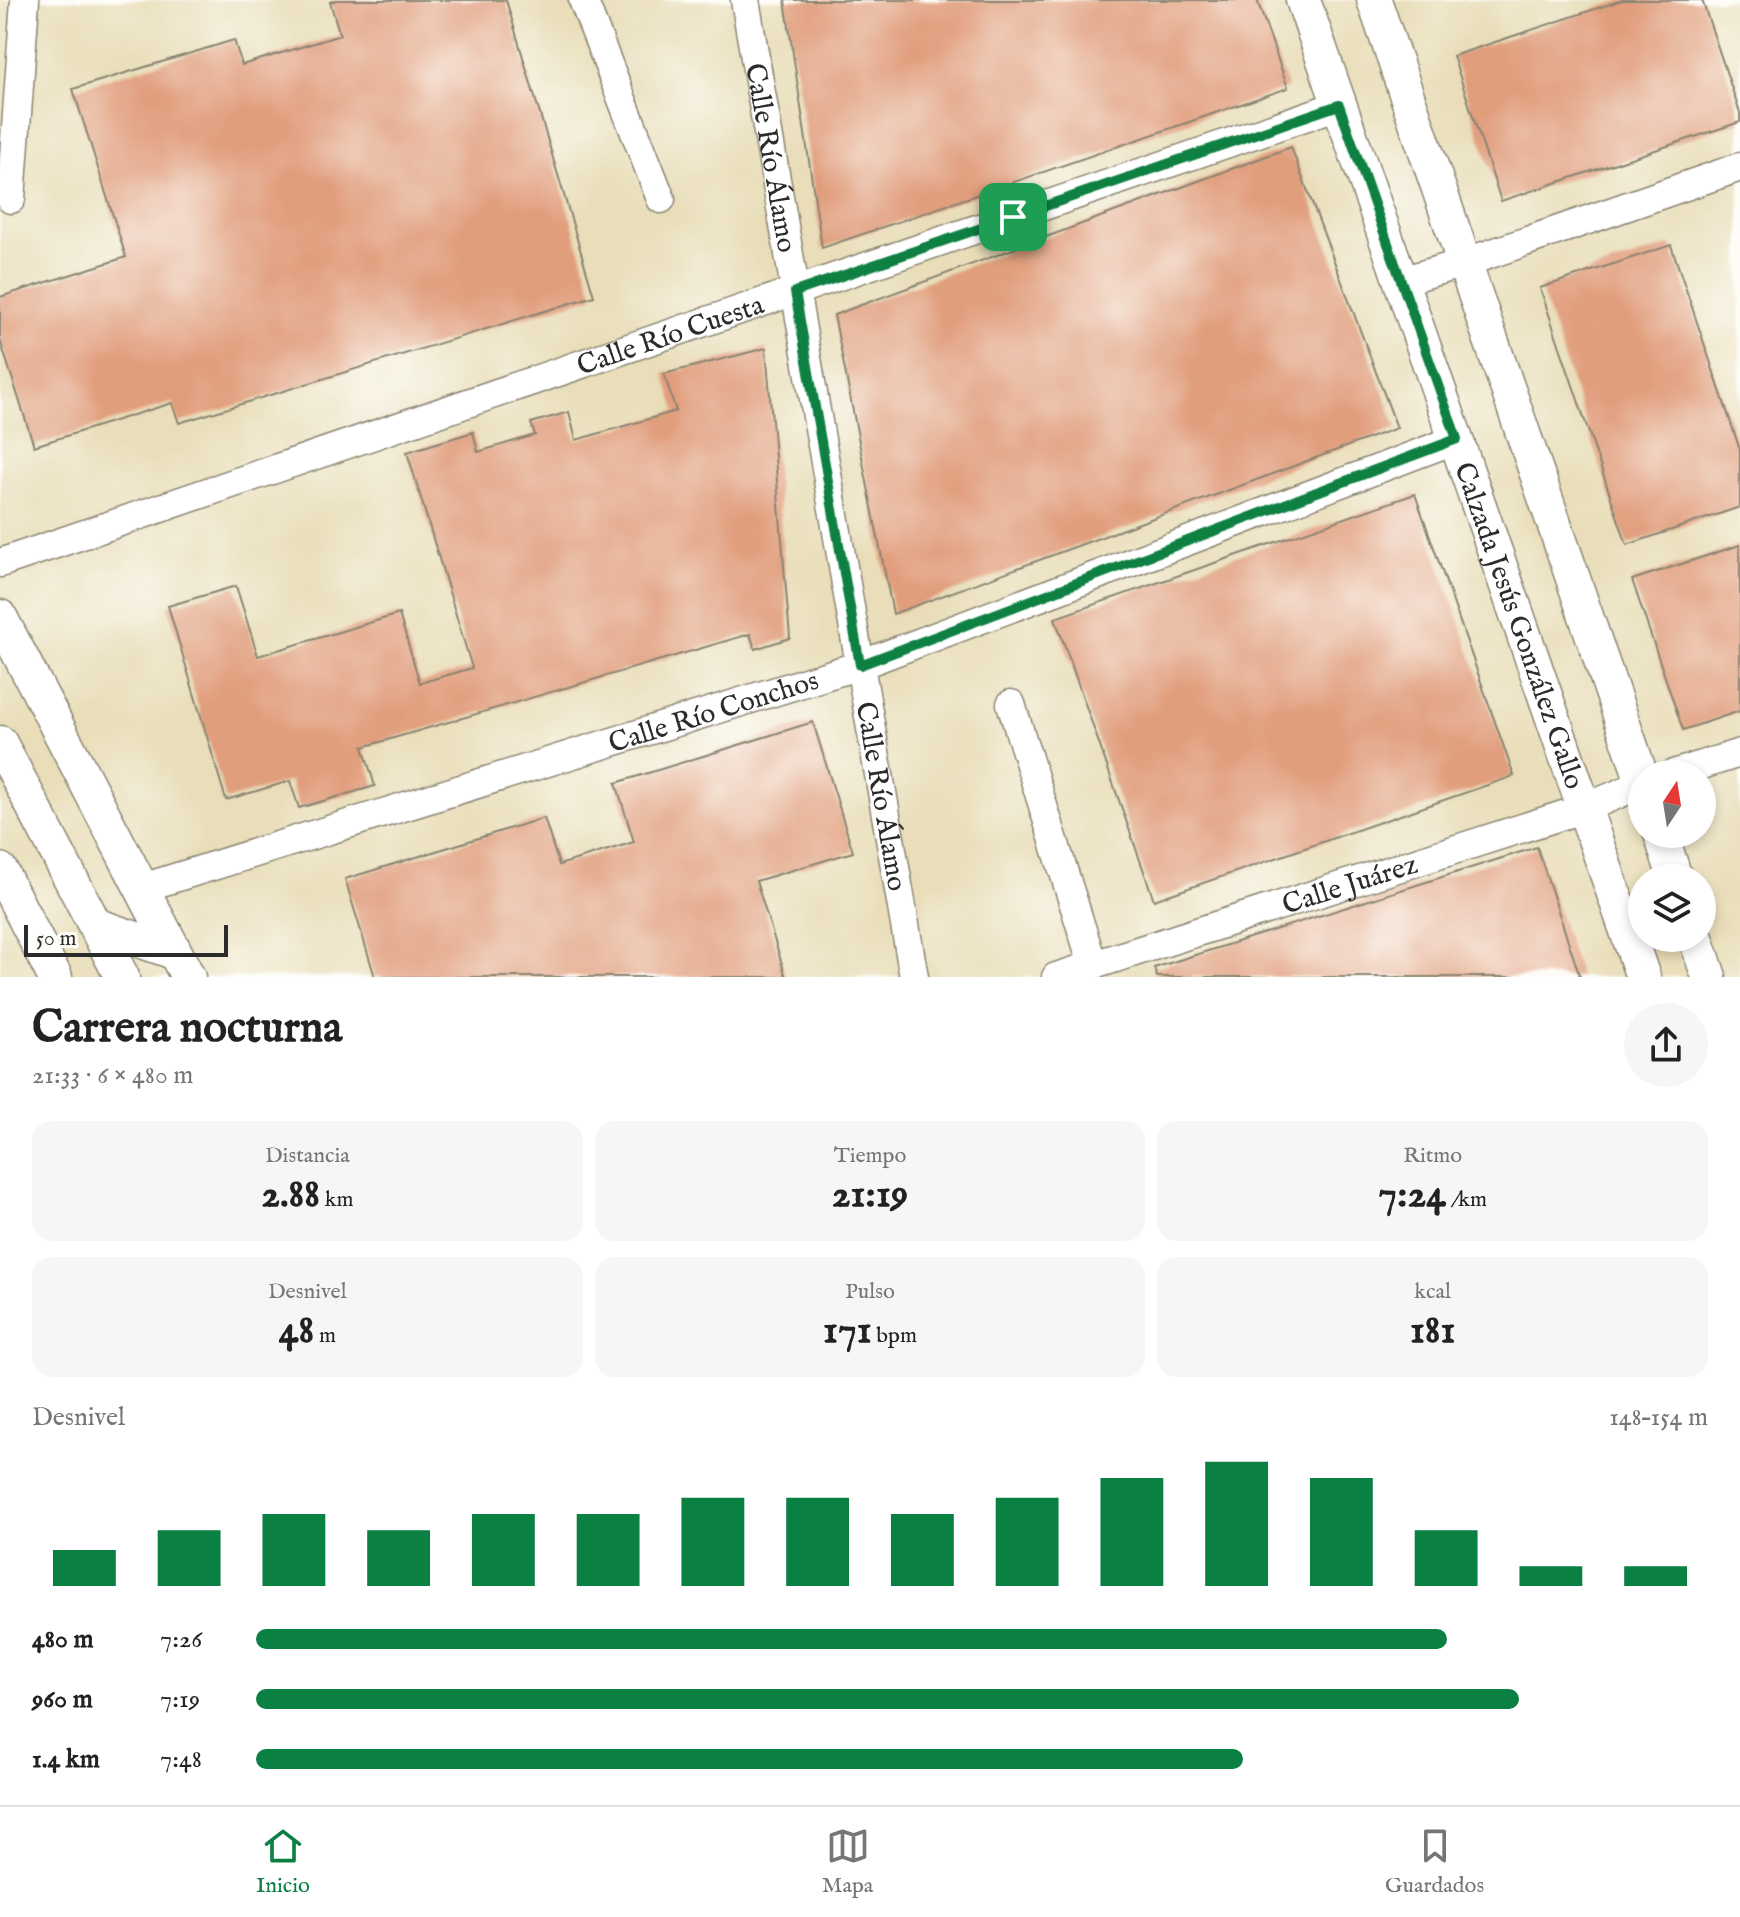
<!DOCTYPE html>
<html lang="es">
<head>
<meta charset="utf-8">
<style>
	body { margin:0; font-family:"IM FELL English",serif; background:#f6f6f6; color:#222; height:100vh; display:flex; flex-direction:column; font-size:30px; white-space:nowrap }
	* { box-sizing:border-box; margin:0 }
	p { font-size:26px; color:#767676 }
	.icon { flex:none; width:44px; height:44px; fill:none; stroke:currentColor; stroke-width:2; stroke-linecap:round; stroke-linejoin:round }
	.map { position:relative; height:977px; overflow:hidden }
	.panel { display:flex; flex-direction:column; background:#fff; flex:1 }
	.panel>* { flex:none }
	.needle { width:52px; rotate:12deg }
	.fabs { position:absolute; left:1628px; top:760px; display:grid; gap:16px }
	.fabs a { display:grid; place-items:center; width:88px; height:88px; border-radius:50%; background:#fff; box-shadow:0 4px 12px #0003; font-size:40px }
	.scale { position:absolute; left:24px; bottom:20px; width:204px; box-sizing:border-box; padding-left:8px; border:4px solid #2b2b2b; border-top:0; font-size:22px; line-height:28px; white-space:nowrap; color:#2b2b2b; -webkit-text-stroke:6px #fdfcf7; paint-order:stroke }
	.pin { position:absolute; display:grid; place-items:center; width:68px; height:68px; color:#fff; margin:-34px; border-radius:16px; box-shadow:0 4px 12px #0006 }
	.round { display:grid; place-items:center; flex:none; width:84px; height:84px; border-radius:42px; background:#f6f6f6 }
	.overview { display:flex; align-items:center; justify-content:space-between; height:136px; padding:0 32px }
	h1 { font-size:44px; font-weight:700; line-height:60px }
	.metrics { display:grid; grid-template-columns:repeat(3,1fr); gap:12px; height:136px; padding:8px 32px }
	.metrics div { display:grid; align-content:center; border-radius:20px; background:#f6f6f6; text-align:center }
	.metrics b { font-size:40px; font-weight:700 }
	.metrics small { font-size:22px; font-weight:400 }
	.metrics p { font-size:22px }
	.chart { height:224px; padding:16px 32px }
	.chart p { display:flex; justify-content:space-between }
	.chart svg { width:100%; height:144px; margin-top:8px; stroke:#0b8043; stroke-width:6 }
	ul { padding:0 32px; list-style:none; font-size:26px }
	li { display:grid; grid-template-columns:128px 96px 1fr; align-items:center; height:60px }
	li i { height:20px; border-radius:10px; background:#0b8043 }
	.tab-bar { display:flex; justify-content:space-around; align-items:center; height:112px; border-top:2px solid #e0e0e0; background:#fff; font-size:22px; color:#767676 }
	.tab-bar a { display:grid; justify-items:center; gap:4px }
	.tab-bar .current { color:#0b8043 }
	.map>svg:first-child { display:block }
</style>
</head>
<body>
<div class="map">
<svg width="1740" height="977" viewBox="0 0 1740 977">
	<rect width="100%" height="100%" fill="#fdfcf7"/>
	<filter id="ink" filterUnits="userSpaceOnUse"><feTurbulence type="fractalNoise" baseFrequency=".0125" numOctaves="2"/><feDisplacementMap in="SourceGraphic" scale="16" xChannelSelector="R" yChannelSelector="G"/><feConvolveMatrix kernelMatrix="1 2 1 2 8 2 1 2 1" color-interpolation-filters="sRGB"/></filter>
	<filter id="wash" filterUnits="userSpaceOnUse"><feTurbulence type="fractalNoise" baseFrequency=".006" numOctaves="4" result="noise"/><feDisplacementMap in="SourceGraphic" scale="32" xChannelSelector="R" yChannelSelector="G"/><feGaussianBlur stdDeviation="1.8" result="paint"/><feColorMatrix in="noise" values="0 0 0 0 0 0 0 0 0 0 0 0 0 0 0 0 0 1.4 0 .05"/><feComposite in="paint" operator="in"/></filter>
	<g filter="url(#wash)">
		<rect width="100%" height="100%" fill="#e9deb9"/>
		<g id="blocks">
			<!-- building -->
			<path fill="#e19e7d" d="M 336,0 L 506,0 L 594,296 L 179,423 L 172,403 L 34,446 L 0,340 L 0,297 L 126,257 L 73,89 L 234,40 L 242,65 L 340,35 L 330,2 Z
				M 785,0 L 1257,0 L 1288,88 L 822,248 Z
				M 1622,0 L 1702,0 L 1740,113 L 1740,122 L 1501,201 L 1453,56 Z
				M 1291,147 L 1397,428 L 893,614 L 834,315 Z
				M 1671,245 L 1740,450 L 1740,507 L 1627,545 L 1540,288 Z
				M 766,348 L 790,638 L 755,649 L 750,634 L 363,747 L 375,786 L 299,808 L 290,781 L 226,800 L 168,606 L 236,586 L 258,656 L 399,614 L 420,683 L 472,668 L 407,452 L 473,432 L 478,452 L 535,435 L 531,423 L 569,412 L 576,440 L 676,411 L 664,374 Z
				M 1415,494 L 1514,776 L 1154,900 L 1055,618 Z
				M 1740,545 L 1740,711 L 1683,730 L 1632,580 Z
				M 813,722 L 853,852 L 756,881 L 786,977 L 375,977 L 345,879 L 544,818 L 559,865 L 634,842 L 616,783 Z
				M 1537,847 L 1580,977 L 1157,977 L 1154,968 Z"/>
		</g>
	</g>
	<g filter="url(#ink)">
		<use href="#blocks" fill-opacity="0" stroke="#8a8472" stroke-width="2"/>
		<g fill="none" stroke-linecap="round" stroke-linejoin="round">
			<defs>
				<g id="minor">
					<path d="M 583,0 L 661,199"/>
					<path id="s1" d="M 745,0 L 914,977"/>
					<path d="M 11,199 L 25,0"/>
					<path d="M 1401,281 L 1464,263 L 1740,167"/>
					<path id="s2" d="M 0,563 L 1339,105"/>
					<path d="M 1011,704 L 1093,965"/>
					<path d="M 1673,774 L 1740,753"/>
					<path id="s3" d="M 142,888 L 860,665 L 1457,439"/>
					<path id="s4" d="M 1056,977 L 1585,808 L 1642,784"/>
				</g>
				<g id="major">
					<path id="s5" d="M 1303,0 L 1643,977"/>
					<path d="M 1374,0 L 1642,779"/>
					<path d="M 0,617 L 188,977"/>
					<path d="M 0,743 L 122,977"/>
					<path d="M 1661,834 L 1675,878"/>
					<path d="M 0,870 L 55,977"/>
					<path d="M 95,925 L 174,952"/>
					<path d="M 1696,938 L 1709,977"/>
				</g>
			</defs>
			<!-- minor casing -->
			<use href="#minor" stroke="#8a8472" stroke-width="31"/>
			<!-- major casing -->
			<use href="#major" stroke="#8a8472" stroke-width="37"/>
			<!-- minor -->
			<use href="#minor" stroke="#fff" stroke-width="28"/>
			<!-- major -->
			<use href="#major" stroke="#fff" stroke-width="34"/>
		</g>
	</g>
	<g fill="none" stroke-linecap="round" stroke-linejoin="round" filter="url(#ink)">
		<defs>
			<path id="route" d="M 1339,105 L 1457,439 L 860,665 L 795,292 Z"/>
		</defs>
		<!-- route casing -->
		<use href="#route" stroke="#fff" stroke-width="16"/>
		<!-- route -->
		<use href="#route" stroke="#0b8043" stroke-width="10"/>
	</g>
	<g text-anchor="middle" stroke-width="6" stroke-linejoin="round" paint-order="stroke">
		<!-- street labels -->
		<g font-size="28" fill="#2b2b2b" stroke="#fdfcf7">
			<text dy="10" stroke="none"><textPath href="#s1" startOffset="160">Calle Río Álamo</textPath></text>
			<text dy="10" stroke="none"><textPath href="#s2" startOffset="708">Calle Río Cuesta</textPath></text>
			<text dy="10" stroke="none"><textPath href="#s5" startOffset="662">Calzada Jesús González Gallo</textPath></text>
			<text dy="10" stroke="none"><textPath href="#s3" startOffset="598">Calle Río Conchos</textPath></text>
			<text dy="10" stroke="none"><textPath href="#s1" startOffset="808">Calle Río Álamo</textPath></text>
			<text dy="10" stroke="none"><textPath href="#s4" startOffset="308">Calle Juárez</textPath></text>
		</g>
	</g>
</svg>
<div class="fabs">
<a><svg class="needle" viewBox="-14 -14 28 28"><path d="M0-13l5 13h-10z" fill="#e53935"/><path d="M0 13l5-13h-10z" fill="#767676"/></svg></a>
<a><svg class="icon" aria-label="layers" viewBox="0 0 24 24"><path d="M12 4l9 5-9 5-9-5zM3 14l9 5 9-5"/></svg></a>
</div>
<div class="scale">50 m</div>
<div class="pin" style="left:1013px;top:217px;background:#1e9e55"><svg class="icon" aria-label="arrive" viewBox="0 0 24 24"><path d="M6 21V4h12l-3 4 3 4H6"/></svg></div>
</div>
<section class="panel">
<div class="overview"><div><h1>Carrera nocturna</h1><p>21:33 · 6 × 480 m</p></div><a class="round"><svg class="icon" aria-label="share" viewBox="0 0 24 24"><path d="M12 15V3M7 8l5-5 5 5M5 13v7h14v-7"/></svg></a></div>
<div class="metrics">
<div><p>Distancia</p><b>2.88<small> km</small></b></div>
<div><p>Tiempo</p><b>21:19</b></div>
<div><p>Ritmo</p><b>7:24<small> /km</small></b></div>
</div>
<div class="metrics">
<div><p>Desnivel</p><b>48<small> m</small></b></div>
<div><p>Pulso</p><b>171<small> bpm</small></b></div>
<div><p>kcal</p><b>181</b></div>
</div>
<div class="chart"><p><span>Desnivel</span>148–154 m</p>
<svg viewBox="0 0 160 44" preserveAspectRatio="none"><path d="M5 44V33M15 44V27M25 44V22M35 44V27M45 44V22M55 44V22M65 44V17M75 44V17M85 44V22M95 44V17M105 44V11M115 44V6M125 44V11M135 44V27M145 44V38M155 44V38"/></svg>
</div>
<ul>
<li><b>480 m</b>7:26<i style="width:82%"></i></li>
<li><b>960 m</b>7:19<i style="width:87%"></i></li>
<li><b>1.4 km</b>7:48<i style="width:68%"></i></li>
</ul>
</section>
<nav class="tab-bar">
<a class="current"><svg class="icon" aria-label="home" viewBox="0 0 24 24"><path d="M3 11l9-7 9 7M6 9v11h12V9"/></svg>Inicio</a>
<a><svg class="icon" aria-label="map" viewBox="0 0 24 24"><path d="M3 6l6-2 6 2 6-2v14l-6 2-6-2-6 2zM9 4v14M15 6v14"/></svg>Mapa</a>
<a><svg class="icon" aria-label="saved" viewBox="0 0 24 24"><path d="M7 4h10v16l-5-4-5 4z"/></svg>Guardados</a>
</nav>
</body>
</html>
